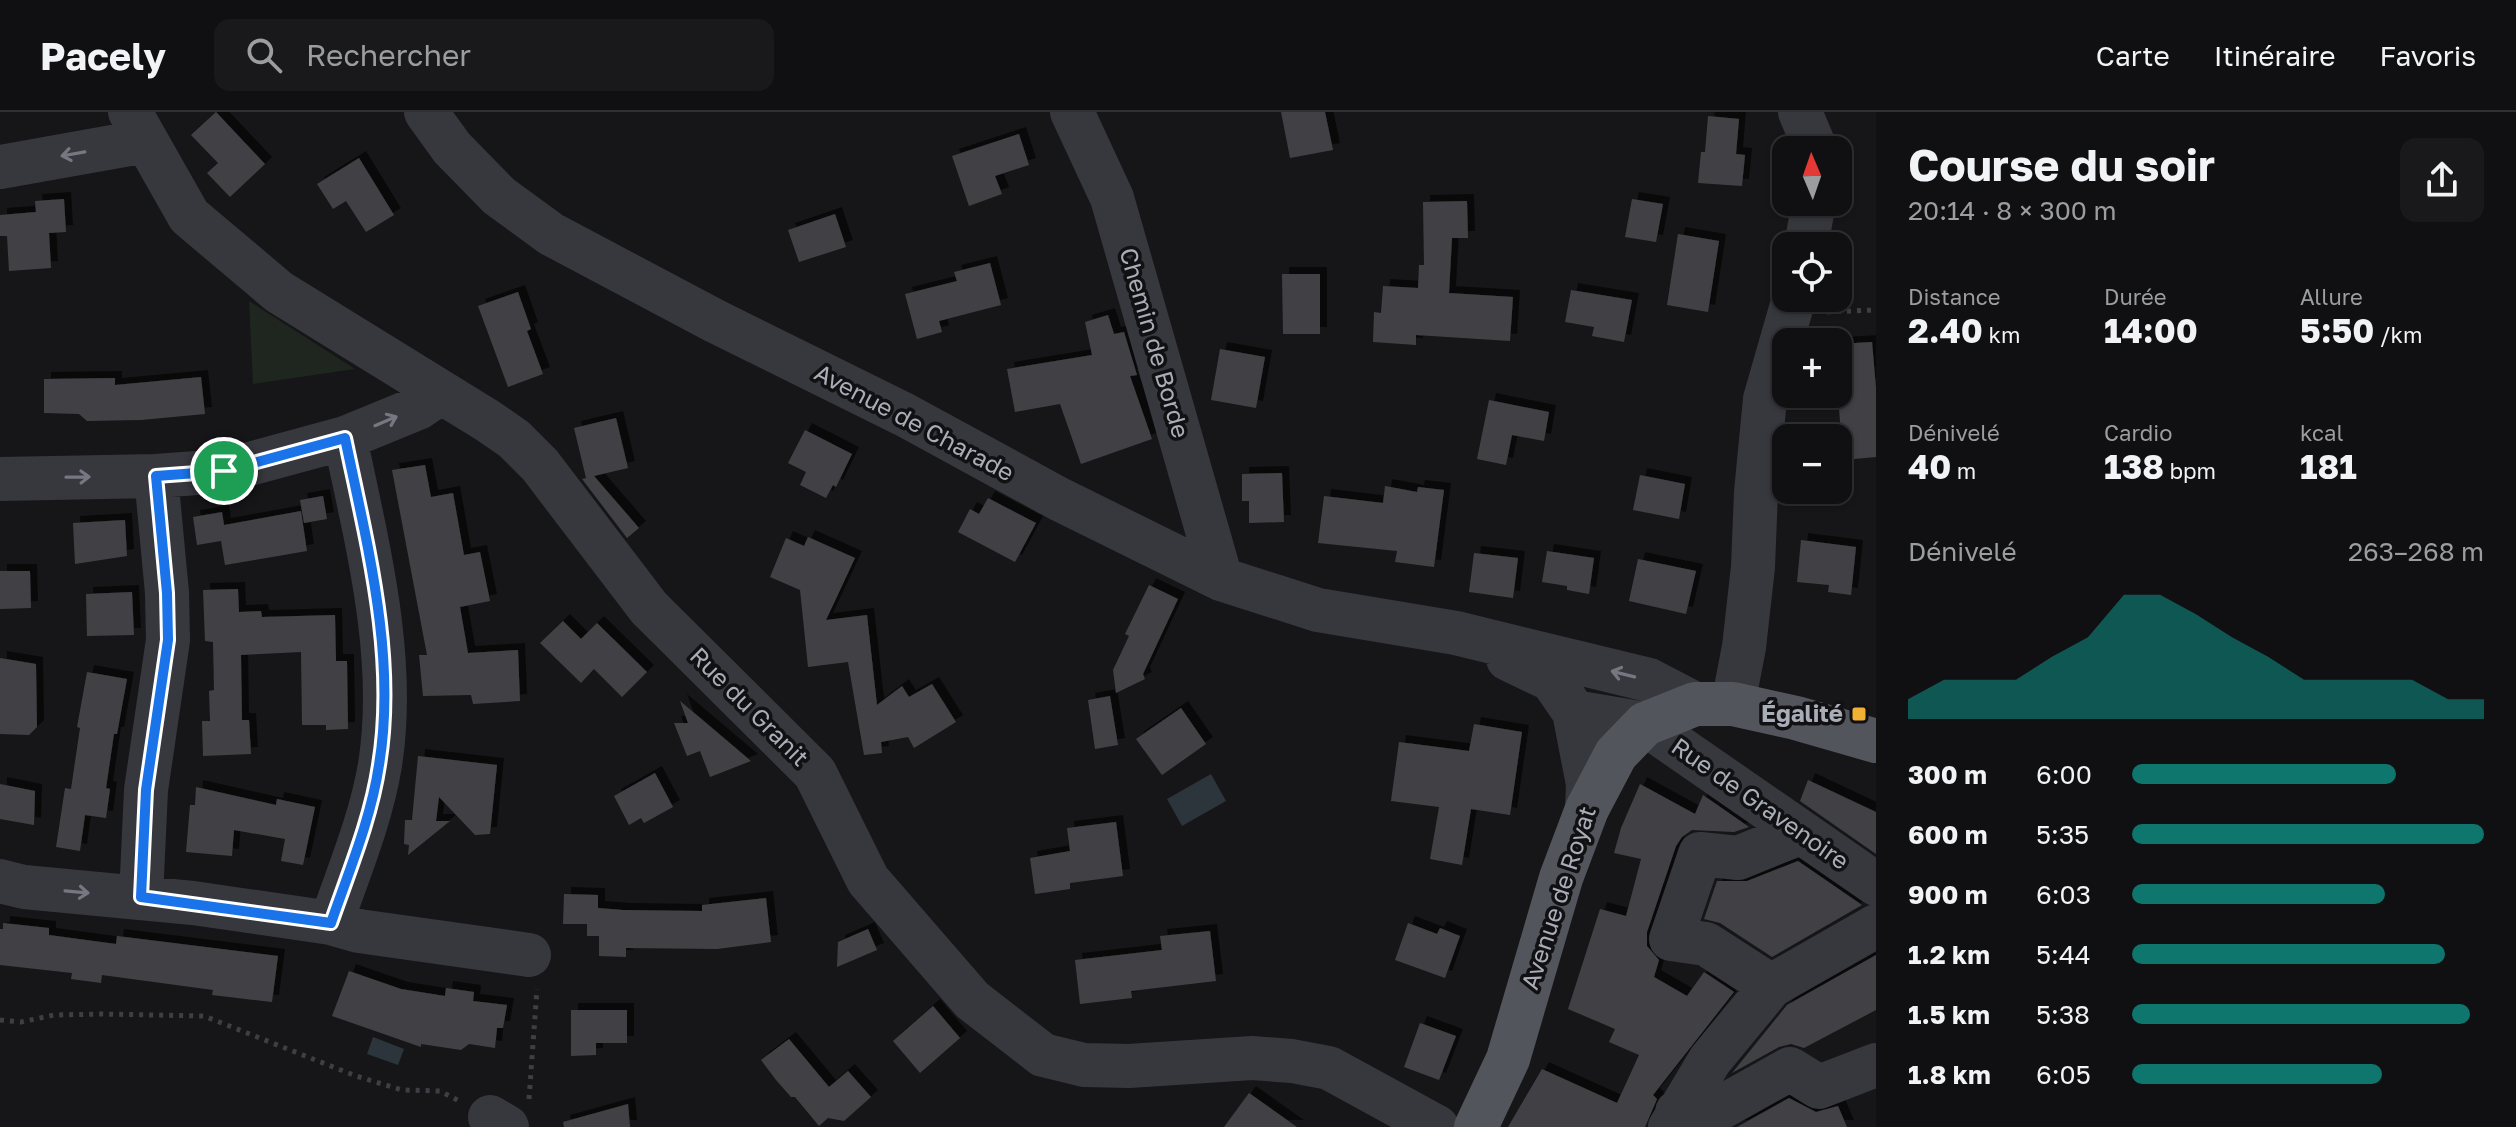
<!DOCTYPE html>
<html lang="fr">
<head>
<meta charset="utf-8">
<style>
	body { margin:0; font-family:"Golos Text",sans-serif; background:#19191b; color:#f1f3f6; height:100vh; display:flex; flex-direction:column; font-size:30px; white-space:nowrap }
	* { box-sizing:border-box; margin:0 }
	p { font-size:26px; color:#9c9d9f }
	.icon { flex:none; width:44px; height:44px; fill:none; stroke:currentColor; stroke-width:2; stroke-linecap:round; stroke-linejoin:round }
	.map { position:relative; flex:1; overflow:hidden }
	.drawer { display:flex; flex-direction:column; background:#101012; width:640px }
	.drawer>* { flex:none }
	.needle { width:52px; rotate:358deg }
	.fabs { position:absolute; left:1772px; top:24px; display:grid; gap:16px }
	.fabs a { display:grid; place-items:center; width:80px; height:80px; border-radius:16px; background:#101012; box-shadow:0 2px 6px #0004,0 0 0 2px #303032; font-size:40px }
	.pin { position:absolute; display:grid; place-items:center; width:68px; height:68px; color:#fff; margin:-34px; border:4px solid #fff; border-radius:50%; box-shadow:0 2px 8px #0007 }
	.round { display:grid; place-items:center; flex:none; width:84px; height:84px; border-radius:16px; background:#19191b }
	.head { display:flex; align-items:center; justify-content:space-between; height:136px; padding:0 32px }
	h1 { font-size:44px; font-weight:700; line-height:60px }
	.metrics { display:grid; grid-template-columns:repeat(3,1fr); gap:12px; height:136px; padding:8px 32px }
	.metrics div { display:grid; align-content:center }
	.metrics b { font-size:34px; font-weight:700 }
	.metrics small { font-size:22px; font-weight:400 }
	.metrics p { font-size:22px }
	.chart { height:224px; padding:16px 32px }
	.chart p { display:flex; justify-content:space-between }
	.chart svg { width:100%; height:144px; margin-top:8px; fill:#0f766e; opacity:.7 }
	ul { padding:0 32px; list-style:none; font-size:26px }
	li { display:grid; grid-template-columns:128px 96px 1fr; align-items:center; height:60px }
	li i { height:20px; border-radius:10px; background:#0f766e }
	header { display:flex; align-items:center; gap:48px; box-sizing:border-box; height:112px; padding:0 40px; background:#101012; border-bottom:2px solid #303032 }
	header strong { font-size:38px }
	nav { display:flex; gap:44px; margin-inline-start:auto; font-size:28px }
	.search { width:560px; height:72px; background:#19191b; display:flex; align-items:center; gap:20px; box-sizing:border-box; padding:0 28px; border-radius:16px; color:#9c9d9f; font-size:30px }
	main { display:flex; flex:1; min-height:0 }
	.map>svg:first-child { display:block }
</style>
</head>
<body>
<header>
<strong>Pacely</strong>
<div class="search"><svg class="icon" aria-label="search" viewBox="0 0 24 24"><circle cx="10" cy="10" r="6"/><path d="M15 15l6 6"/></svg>Rechercher</div>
<nav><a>Carte</a><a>Itinéraire</a><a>Favoris</a></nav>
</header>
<main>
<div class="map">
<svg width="1876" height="1015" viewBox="0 0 1876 1015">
	<defs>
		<filter id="shadow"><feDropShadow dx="7" dy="-7" stdDeviation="0" flood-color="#0009"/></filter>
	</defs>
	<rect width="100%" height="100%" fill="#161618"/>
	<!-- green -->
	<path fill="#1e261f" d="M 249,189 L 355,257 L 253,272 Z"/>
	<!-- water -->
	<path fill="#2c353c" d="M 1211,662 L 1226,689 L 1182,714 L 1167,687 Z
		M 373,925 L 404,937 L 398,953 L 367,942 Z"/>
	<!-- building -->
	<path fill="#404145" filter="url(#shadow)" d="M 216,0 L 265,52 L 230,85 L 207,61 L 218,51 L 191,23 Z
		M 1281,0 L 1325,0 L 1333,38 L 1290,46 Z
		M 1708,4 L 1739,7 L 1736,42 L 1745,43 L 1742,74 L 1698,71 L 1701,40 L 1705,40 Z
		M 1019,22 L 1029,53 L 995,64 L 1002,82 L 969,94 L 952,44 Z
		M 359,46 L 394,103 L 366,120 L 346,89 L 333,97 L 317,72 Z
		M 64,87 L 66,120 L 49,121 L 51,156 L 9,159 L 7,124 L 0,124 L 0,103 L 36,100 L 35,89 Z
		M 1632,87 L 1663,92 L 1656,130 L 1625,125 Z
		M 1467,89 L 1468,126 L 1452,126 L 1449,181 L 1513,185 L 1510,229 L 1416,223 L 1416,233 L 1373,230 L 1374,200 L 1381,201 L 1383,174 L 1418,176 L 1419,153 L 1424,153 L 1423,90 Z
		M 835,102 L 846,135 L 799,150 L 788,118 Z
		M 1678,122 L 1719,129 L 1708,200 L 1667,193 Z
		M 990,151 L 1001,193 L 939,209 L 942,220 L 917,227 L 905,182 L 957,169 L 954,160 Z
		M 1282,162 L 1320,162 L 1320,222 L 1283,222 Z
		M 1571,178 L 1632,188 L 1624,230 L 1592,224 L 1594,215 L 1565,210 Z
		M 518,180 L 531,217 L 527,219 L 543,262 L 508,275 L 478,194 Z
		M 1108,203 L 1114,222 L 1124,220 L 1137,263 L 1130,264 L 1152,327 L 1081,352 L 1060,292 L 1015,300 L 1007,257 L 1092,243 L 1085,210 Z
		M 1872,230 L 1876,276 L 1876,345 L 1843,348 L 1838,284 L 1838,232 Z
		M 1220,237 L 1265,245 L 1256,296 L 1211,288 Z
		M 201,265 L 205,302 L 141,308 L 87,309 L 79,302 L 44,301 L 44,267 L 115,266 L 115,273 Z
		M 1489,288 L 1549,300 L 1544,329 L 1512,323 L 1506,353 L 1477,347 Z
		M 616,306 L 628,356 L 594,364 L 639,416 L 627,426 L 582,367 L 586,366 L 574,316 Z
		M 805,318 L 852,342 L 836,375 L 833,373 L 826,386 L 800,373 L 806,360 L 788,351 Z
		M 425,353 L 431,385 L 453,381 L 464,443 L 480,440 L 490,489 L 460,495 L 468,541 L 518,538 L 520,589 L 473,592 L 471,583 L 423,584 L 419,543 L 427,543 L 392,358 Z
		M 1282,361 L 1284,410 L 1249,411 L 1249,389 L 1242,389 L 1242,362 Z
		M 1640,363 L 1685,372 L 1679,407 L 1633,398 Z
		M 1385,374 L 1417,380 L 1418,375 L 1444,378 L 1434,455 L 1395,450 L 1397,439 L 1318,431 L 1324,384 L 1383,391 Z
		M 323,384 L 327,407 L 304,411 L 300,388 Z
		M 988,386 L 1036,411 L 1015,450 L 958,420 L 970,397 L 979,402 Z
		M 301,399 L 307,439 L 225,453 L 221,429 L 197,433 L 193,405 L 222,400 L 224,413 Z
		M 125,408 L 127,444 L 75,452 L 73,411 Z
		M 808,425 L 855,446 L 826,508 L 867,503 L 877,593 L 902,574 L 909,585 L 932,572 L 956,610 L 914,636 L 908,625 L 881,630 L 882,641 L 864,643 L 848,550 L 808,555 L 800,478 L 770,465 L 786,426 L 804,434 Z
		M 1801,428 L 1856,435 L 1851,483 L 1828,480 L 1829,473 L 1797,470 Z
		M 1547,439 L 1594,446 L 1589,482 L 1567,478 L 1567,474 L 1542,470 Z
		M 1474,441 L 1518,446 L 1513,486 L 1469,480 Z
		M 1638,447 L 1696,459 L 1686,502 L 1629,489 Z
		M 0,459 L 30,459 L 31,496 L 0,497 Z
		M 1149,473 L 1178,487 L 1143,562 L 1145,567 L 1116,581 L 1113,558 L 1129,524 L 1125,522 Z
		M 238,477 L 239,500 L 261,499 L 262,505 L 335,503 L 336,549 L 347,549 L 348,617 L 326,618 L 326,613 L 302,613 L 301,540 L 241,543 L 242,608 L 249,608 L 251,642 L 203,644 L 202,609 L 210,609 L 209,579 L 214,578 L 213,530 L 205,529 L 203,478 Z
		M 132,480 L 134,523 L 87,524 L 86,482 Z
		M 563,509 L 581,527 L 597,511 L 647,560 L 622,585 L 594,557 L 581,571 L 540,531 Z
		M 0,546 L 36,552 L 37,615 L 29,623 L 0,622 Z
		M 87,560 L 127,567 L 117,622 L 114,622 L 106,676 L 110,677 L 106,706 L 85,703 L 80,739 L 56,735 L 65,676 L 71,677 L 80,616 L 77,615 Z
		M 1110,584 L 1118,633 L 1095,637 L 1088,588 Z
		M 680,589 L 705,610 L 751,649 L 710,665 L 700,639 L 687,644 L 674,611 L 688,611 Z
		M 1181,596 L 1206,632 L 1162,663 L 1136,627 Z
		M 1474,612 L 1522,620 L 1510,703 L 1471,697 L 1462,753 L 1430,747 L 1439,695 L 1391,689 L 1399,630 L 1469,639 Z
		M 418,644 L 497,653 L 490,722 L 475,723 L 439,685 L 436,709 L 450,709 L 408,743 L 409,733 L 404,732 L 405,708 L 412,708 Z
		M 655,661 L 673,695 L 644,711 L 641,706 L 629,713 L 614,684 Z
		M 1808,668 L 1876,700 L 1876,742 L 1800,689 Z
		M 0,672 L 35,679 L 34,713 L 0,707 Z
		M 1640,672 L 1695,702 L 1703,683 L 1749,715 L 1734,720 L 1692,718 L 1682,725 L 1676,734 L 1647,820 L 1647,834 L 1659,848 L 1654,865 L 1687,884 L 1704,860 L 1734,880 L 1653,983 L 1657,987 L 1645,1015 L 1508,1015 L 1542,957 L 1617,991 L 1639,943 L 1609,930 L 1615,917 L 1568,897 L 1600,797 L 1626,804 L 1641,747 L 1614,741 L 1621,716 Z
		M 196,675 L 276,693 L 277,687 L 315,695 L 303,753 L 281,749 L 285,727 L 234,718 L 232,744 L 186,740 L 190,693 L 195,693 Z
		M 1116,710 L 1123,764 L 1070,771 L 1070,777 L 1035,782 L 1030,746 L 1070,739 L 1067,716 Z
		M 1798,749 L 1862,793 L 1772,845 L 1720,811 L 1704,807 L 1717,769 L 1747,769 Z
		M 564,782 L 598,783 L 598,796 L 623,798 L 702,799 L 702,793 L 766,786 L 771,830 L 717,837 L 626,836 L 626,845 L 599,844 L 599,824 L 587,824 L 587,812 L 563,812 Z
		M 3,811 L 49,816 L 49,823 L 116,832 L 117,824 L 278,844 L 272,890 L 212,883 L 213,878 L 102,863 L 101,871 L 71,867 L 72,861 L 0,853 L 0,817 L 3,817 Z
		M 1408,811 L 1437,822 L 1440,816 L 1460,824 L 1445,866 L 1395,848 Z
		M 868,817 L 877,838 L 837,855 L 838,830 Z
		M 1210,819 L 1216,869 L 1131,879 L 1132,886 L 1080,892 L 1075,848 L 1162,838 L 1160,824 Z
		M 1876,843 L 1876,898 L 1804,936 L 1791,932 L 1779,935 L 1732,961 L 1787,893 Z
		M 349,859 L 401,877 L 445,884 L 446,876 L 474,880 L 473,889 L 507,893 L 503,916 L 497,916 L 495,936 L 469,932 L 461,938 L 421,932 L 421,935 L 332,904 Z
		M 933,894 L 960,926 L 920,961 L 893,929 Z
		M 571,898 L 627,898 L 627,931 L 596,931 L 596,943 L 571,944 Z
		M 1420,911 L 1456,924 L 1439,968 L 1404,955 Z
		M 789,927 L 829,975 L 848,959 L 871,985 L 844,1009 L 828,1006 L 819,1014 L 795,985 L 791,985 L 776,968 L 761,948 Z
		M 1249,981 L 1297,1015 L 1224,1015 Z
		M 1789,986 L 1816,1000 L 1838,994 L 1847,1015 L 1737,1015 Z
		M 628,992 L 630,1015 L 564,1015 L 563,1010 Z"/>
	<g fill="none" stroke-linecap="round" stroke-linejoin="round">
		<!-- path -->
		<path stroke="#3d3f44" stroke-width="5" stroke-dasharray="4 6" stroke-linecap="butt" d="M 1827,200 L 1876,198
			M 0,908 L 21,910 L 54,903 L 102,902 L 204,904 L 356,964 L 402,978 L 440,979 L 461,990
			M 529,987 L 537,877"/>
		<!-- minor -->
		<path stroke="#37383d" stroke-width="44" d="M 130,0 L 189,104 L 279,180 L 488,309 L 514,327 L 540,353 L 649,496 L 815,661 L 868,768 L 972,888 L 1043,943 L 1084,953 L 1129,954 L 1252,946 L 1292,949 L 1329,956 L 1437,1015
			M 426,0 L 452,36 L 499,84 L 551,122 L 715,209 L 905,303 L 1059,387 L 1221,467 L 1318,498 L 1456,521 L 1649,568 L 1695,592
			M 1072,0 L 1112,86 L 1221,467
			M 1800,0 L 1816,38
			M 0,55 L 146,29
			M 1806,134 L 1814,90
			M 0,367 L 156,364 L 224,359 L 345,326 L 418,296 L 440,281
			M 1508,547 L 1552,568 L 1574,600 L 1645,612 L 1876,772
			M 1733,592 L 1744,535 L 1753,455 L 1756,380 L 1765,287 L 1794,186
			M 1574,600 L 1588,672 L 1587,697
			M 0,769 L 24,775 L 193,791 L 331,811 L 359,819 L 529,843
			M 141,785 L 146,678 L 168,528 L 167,481 L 156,364
			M 331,811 C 349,759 371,707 380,653 C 397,545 367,432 345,326
			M 1771,874 L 1706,832 L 1671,827 L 1700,742 L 1738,746 L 1800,721
			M 1677,1000 L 1704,1005 L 1790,957 L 1819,975 L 1876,953
			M 490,1005 L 507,1015
			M 1670,1015 L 1710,948 L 1771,874 L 1876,814"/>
		<!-- major -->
		<path stroke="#53555c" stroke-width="44" d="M 1476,1015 L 1508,947 L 1561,766 L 1587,697 L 1616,642 L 1645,612 L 1695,592 L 1733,592 L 1796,606 L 1876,629"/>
	</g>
	<!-- one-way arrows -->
	<defs><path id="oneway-shaft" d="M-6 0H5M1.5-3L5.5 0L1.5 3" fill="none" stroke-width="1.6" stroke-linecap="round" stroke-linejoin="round" transform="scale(2)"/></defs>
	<g stroke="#757881">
		<use href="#oneway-shaft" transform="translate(73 42) rotate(170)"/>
		<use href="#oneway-shaft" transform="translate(386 309) rotate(-23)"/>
		<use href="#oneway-shaft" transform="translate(78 365) rotate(-1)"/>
		<use href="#oneway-shaft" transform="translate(1623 562) rotate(-166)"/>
		<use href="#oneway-shaft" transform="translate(77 780) rotate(5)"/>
	</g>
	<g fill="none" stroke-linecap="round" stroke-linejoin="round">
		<defs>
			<path id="route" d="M 345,326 C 367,432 397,545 379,653 C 371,707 349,759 331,811 L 141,785 L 146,678 L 168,528 L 167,481 L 156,364 L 224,359 Z"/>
		</defs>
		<!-- route casing -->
		<use href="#route" stroke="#fff" stroke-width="16"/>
		<!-- route -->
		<use href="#route" stroke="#1a73e8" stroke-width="10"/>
	</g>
	<!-- markers -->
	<rect fill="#f2b134" stroke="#111113" stroke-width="3" x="1851" y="594" width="16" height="16" rx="4"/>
	<g text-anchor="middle" stroke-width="7" stroke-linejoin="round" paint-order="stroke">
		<!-- street labels -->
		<g font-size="24" fill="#a8adb8" stroke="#111113">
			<text transform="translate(1154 231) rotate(74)" y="8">Chemin de Borde</text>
			<text transform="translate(914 311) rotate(28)" y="8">Avenue de Charade</text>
			<text transform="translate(749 595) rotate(45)" y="8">Rue du Granit</text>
			<text transform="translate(1760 692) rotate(35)" y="8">Rue de Gravenoire</text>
			<text transform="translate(1559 786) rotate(-72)" y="8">Avenue de Royat</text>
		</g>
		<!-- poi labels -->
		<g font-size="24" font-weight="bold" fill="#a8adb8" stroke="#111113" text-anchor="end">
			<text x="1843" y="610">Égalité</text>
		</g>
	</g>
</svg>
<div class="fabs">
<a><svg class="needle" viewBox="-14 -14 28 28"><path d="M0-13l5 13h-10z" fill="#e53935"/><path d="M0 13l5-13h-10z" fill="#9c9d9f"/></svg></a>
<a><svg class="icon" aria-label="locate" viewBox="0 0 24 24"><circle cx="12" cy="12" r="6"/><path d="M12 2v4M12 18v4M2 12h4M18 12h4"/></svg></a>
<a>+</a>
<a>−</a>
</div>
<div class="pin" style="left:224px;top:359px;background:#1e9e55"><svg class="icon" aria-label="arrive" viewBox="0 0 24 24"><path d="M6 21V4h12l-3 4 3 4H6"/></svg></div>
</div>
<section class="drawer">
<div class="head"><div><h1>Course du soir</h1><p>20:14 · 8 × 300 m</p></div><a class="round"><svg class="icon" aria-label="share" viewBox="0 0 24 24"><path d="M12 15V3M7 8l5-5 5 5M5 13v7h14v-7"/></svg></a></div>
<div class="metrics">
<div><p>Distance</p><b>2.40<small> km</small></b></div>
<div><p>Durée</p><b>14:00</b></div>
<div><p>Allure</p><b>5:50<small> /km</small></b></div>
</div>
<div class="metrics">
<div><p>Dénivelé</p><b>40<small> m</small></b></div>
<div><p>Cardio</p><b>138<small> bpm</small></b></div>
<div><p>kcal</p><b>181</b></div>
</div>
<div class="chart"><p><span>Dénivelé</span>263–268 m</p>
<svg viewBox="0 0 160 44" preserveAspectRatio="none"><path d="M0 44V38L10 32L20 32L30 32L40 25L50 19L60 6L70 6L80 12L90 19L100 25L110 32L120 32L130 32L140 32L150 38L160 38V44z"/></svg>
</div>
<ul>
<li><b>300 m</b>6:00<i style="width:75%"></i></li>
<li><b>600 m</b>5:35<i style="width:100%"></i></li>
<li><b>900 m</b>6:03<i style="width:72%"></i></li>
<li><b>1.2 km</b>5:44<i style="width:89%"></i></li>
<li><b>1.5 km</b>5:38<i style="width:96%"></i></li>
<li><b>1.8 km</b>6:05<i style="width:71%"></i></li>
</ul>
</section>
</main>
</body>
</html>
